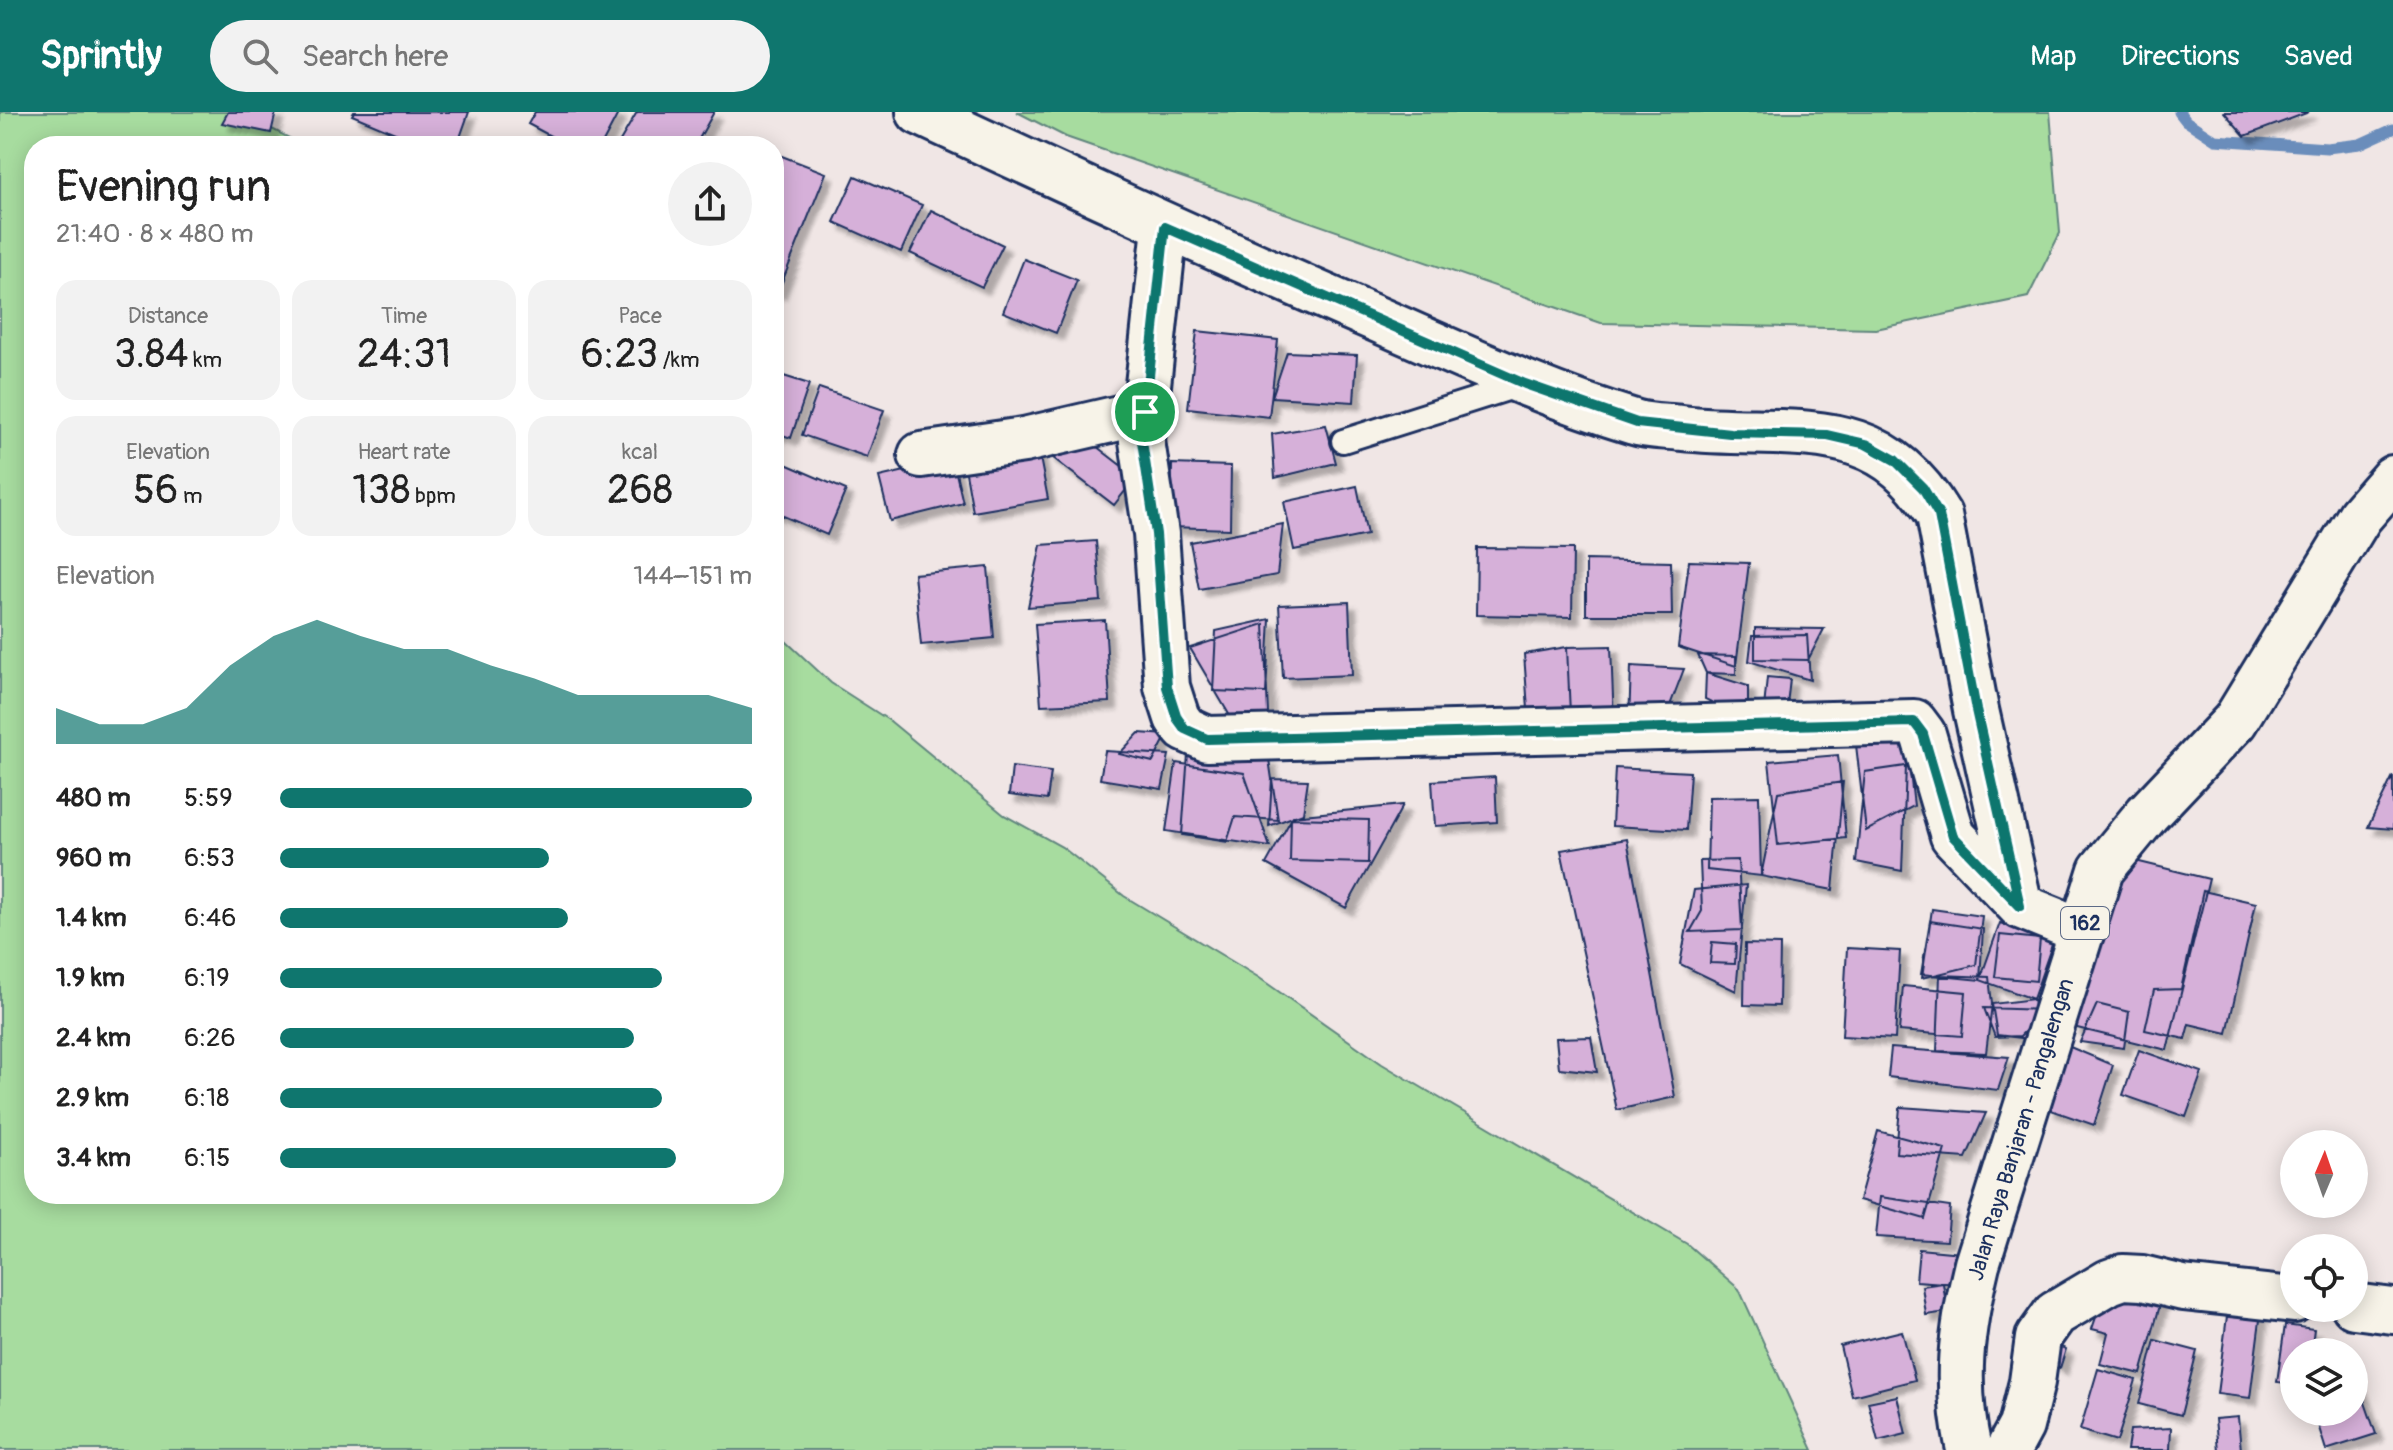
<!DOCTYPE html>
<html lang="en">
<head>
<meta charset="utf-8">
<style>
	body { margin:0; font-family:Pangolin,sans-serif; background:#f2f2f2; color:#222; height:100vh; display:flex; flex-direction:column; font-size:30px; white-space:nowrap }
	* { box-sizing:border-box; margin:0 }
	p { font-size:26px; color:#767676 }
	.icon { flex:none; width:44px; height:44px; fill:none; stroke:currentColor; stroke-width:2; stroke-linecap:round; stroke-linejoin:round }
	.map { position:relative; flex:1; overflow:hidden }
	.side { position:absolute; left:24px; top:24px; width:760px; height:1068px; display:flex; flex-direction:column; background:#fff; border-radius:32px; box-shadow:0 4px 20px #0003 }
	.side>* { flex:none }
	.needle { width:52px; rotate:2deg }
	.controls { position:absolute; left:2280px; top:1018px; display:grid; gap:16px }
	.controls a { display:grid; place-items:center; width:88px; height:88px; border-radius:50%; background:#fff; box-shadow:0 4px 20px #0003; font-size:40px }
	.pin { position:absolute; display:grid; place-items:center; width:68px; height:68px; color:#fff; margin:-34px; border:4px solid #fff; border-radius:50%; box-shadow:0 2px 8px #0007 }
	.round { display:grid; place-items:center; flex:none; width:84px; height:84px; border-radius:42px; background:#f2f2f2 }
	.headline { display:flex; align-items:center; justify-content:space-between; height:136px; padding:0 32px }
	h1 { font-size:44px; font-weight:600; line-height:60px }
	.figures { display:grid; grid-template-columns:repeat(3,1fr); gap:12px; height:136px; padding:8px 32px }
	.figures div { display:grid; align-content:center; border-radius:20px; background:#f2f2f2; text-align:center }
	.figures b { font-size:40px; font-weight:600 }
	.figures small { font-size:22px; font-weight:400 }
	.figures p { font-size:22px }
	.chart { height:224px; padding:16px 32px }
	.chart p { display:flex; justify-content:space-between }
	.chart svg { width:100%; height:144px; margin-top:8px; fill:#0f766e; opacity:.7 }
	ul { padding:0 32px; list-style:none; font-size:26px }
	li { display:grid; grid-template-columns:128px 96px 1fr; align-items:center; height:60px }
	li i { height:20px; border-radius:10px; background:#0f766e }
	header { display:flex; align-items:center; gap:48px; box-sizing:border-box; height:112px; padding:0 40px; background:#0f766e; color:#fff }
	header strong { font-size:38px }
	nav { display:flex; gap:44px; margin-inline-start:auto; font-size:28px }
	.search { width:560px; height:72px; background:#f2f2f2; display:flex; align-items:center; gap:20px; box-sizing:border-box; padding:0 28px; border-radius:44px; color:#767676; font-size:30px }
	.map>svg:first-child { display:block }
</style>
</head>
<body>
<header>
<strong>Sprintly</strong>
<div class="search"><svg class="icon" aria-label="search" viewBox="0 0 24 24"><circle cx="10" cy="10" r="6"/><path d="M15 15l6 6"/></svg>Search here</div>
<nav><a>Map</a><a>Directions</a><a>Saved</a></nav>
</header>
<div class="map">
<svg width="2393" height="1338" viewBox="0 0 2393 1338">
	<defs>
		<filter id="shadow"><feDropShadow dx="7" dy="7" stdDeviation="2" flood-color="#0004"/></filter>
	</defs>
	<rect width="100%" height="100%" fill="#f0e6e5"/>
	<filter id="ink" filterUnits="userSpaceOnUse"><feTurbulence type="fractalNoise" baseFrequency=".0125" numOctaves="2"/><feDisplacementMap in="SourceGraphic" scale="16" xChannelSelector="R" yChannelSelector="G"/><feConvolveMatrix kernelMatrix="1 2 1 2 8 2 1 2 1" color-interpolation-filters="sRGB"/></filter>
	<g filter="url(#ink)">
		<!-- green -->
		<path fill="#a7dc9f" stroke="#61867e" stroke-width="2" d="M 0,0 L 240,0 L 304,34 L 34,34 L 34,1082 L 774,1082 L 774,518 L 831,571 L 890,609 L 1004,703 L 1062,735 L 1124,784 L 1258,865 L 1382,952 L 1687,1132 L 1739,1177 L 1813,1338 L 0,1338 Z
			M 1017,0 L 2050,0 L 2060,121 L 2028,185 L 1876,217 L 1601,211 L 1066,25 Z"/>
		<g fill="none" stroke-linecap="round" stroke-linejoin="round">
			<!-- stream -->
			<path stroke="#6a8dbb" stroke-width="11" d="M 2179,0 L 2186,9 L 2215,28 L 2327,36 L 2360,32 L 2393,17"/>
		</g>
		<!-- building -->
		<path fill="#d6b0d9" stroke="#1b2f5e" stroke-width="2" filter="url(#shadow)" d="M 228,0 L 276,0 L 271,21 L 222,11 Z
			M 354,0 L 469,0 L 457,34 L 426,34 L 352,3 Z
			M 535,0 L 619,0 L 601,34 L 569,34 L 528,12 Z
			M 637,0 L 714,0 L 695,34 L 617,34 Z
			M 2224,0 L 2309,0 L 2245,24 Z
			M 774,41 L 826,61 L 778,180 L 774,179 Z
			M 855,64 L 922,93 L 901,140 L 834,110 Z
			M 931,98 L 1003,133 L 982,175 L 910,141 Z
			M 1024,147 L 1077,168 L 1056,221 L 1003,200 Z
			M 1197,219 L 1278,228 L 1269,305 L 1188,296 Z
			M 1287,240 L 1357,243 L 1354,290 L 1272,285 Z
			M 774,261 L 809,272 L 791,326 L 774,320 Z
			M 819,276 L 884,298 L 867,345 L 802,323 Z
			M 1326,313 L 1336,351 L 1275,366 L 1272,322 Z
			M 1079,321 L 1136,365 L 1114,393 L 1048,342 Z
			M 1037,330 L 1048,387 L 973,400 L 963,344 Z
			M 953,348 L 963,391 L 890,409 L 879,365 Z
			M 781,350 L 846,378 L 827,423 L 774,400 L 774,366 Z
			M 1172,352 L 1231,354 L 1230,417 L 1171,415 Z
			M 1357,374 L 1367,423 L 1294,438 L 1284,390 Z
			M 1283,412 L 1277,463 L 1199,477 L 1190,430 Z
			M 1096,429 L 1101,489 L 1028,495 L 1041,433 Z
			M 1477,436 L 1573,437 L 1572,505 L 1476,503 Z
			M 1586,448 L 1671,450 L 1672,503 L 1586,503 Z
			M 1689,449 L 1749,451 L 1736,554 L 1678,535 Z
			M 988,455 L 994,526 L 921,533 L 914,462 Z
			M 1349,490 L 1352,563 L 1283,566 L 1279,493 Z
			M 1270,507 L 1266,581 L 1213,579 L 1216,519 Z
			M 1105,508 L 1110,590 L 1041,593 L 1035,512 Z
			M 1264,512 L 1268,602 L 1230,604 L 1190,536 Z
			M 1755,516 L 1824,517 L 1808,548 L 1755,547 Z
			M 1807,523 L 1810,568 L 1749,549 L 1752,524 Z
			M 1611,534 L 1614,611 L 1570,602 L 1567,535 Z
			M 1567,535 L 1570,602 L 1529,611 L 1524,542 Z
			M 1698,543 L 1736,544 L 1736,562 L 1706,561 Z
			M 1631,554 L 1684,557 L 1669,596 L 1629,610 Z
			M 1706,561 L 1748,574 L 1748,608 L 1705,587 Z
			M 1767,565 L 1790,567 L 1785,611 L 1763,607 Z
			M 1139,621 L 1167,623 L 1153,650 L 1119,642 Z
			M 1906,627 L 1914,694 L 1866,719 L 1856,633 Z
			M 1105,639 L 1169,643 L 1162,677 L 1100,667 Z
			M 1188,642 L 1269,647 L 1278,708 L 1235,705 L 1227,730 L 1182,723 Z
			M 1838,643 L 1846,726 L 1778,733 L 1769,649 Z
			M 1176,651 L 1244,661 L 1270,735 L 1166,719 Z
			M 1906,654 L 1902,759 L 1856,750 L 1865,660 Z
			M 1012,655 L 1051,660 L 1047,688 L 1009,683 Z
			M 1615,656 L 1690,660 L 1686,718 L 1612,714 Z
			M 2393,664 L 2393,717 L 2368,715 Z
			M 1495,665 L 1497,710 L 1435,714 L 1432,669 Z
			M 1272,667 L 1308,668 L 1303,701 L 1269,714 Z
			M 1843,670 L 1833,778 L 1761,764 L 1778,680 Z
			M 1759,684 L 1761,764 L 1707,758 L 1709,685 Z
			M 1403,693 L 1346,796 L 1266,752 L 1293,704 Z
			M 1291,706 L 1369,708 L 1368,751 L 1290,749 Z
			M 1627,727 L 1675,985 L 1617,998 L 1561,738 Z
			M 2115,744 L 2209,767 L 2167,938 L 2073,915 Z
			M 1738,748 L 1742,818 L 1690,820 L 1702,799 L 1700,749 Z
			M 1746,773 L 1736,879 L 1680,852 L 1694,778 Z
			M 2203,779 L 2256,791 L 2227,921 L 2189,912 L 2185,927 L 2145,918 L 2154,878 L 2181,877 Z
			M 1932,797 L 1982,804 L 1976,853 L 1922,866 Z
			M 1930,809 L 1983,817 L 1980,868 L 1921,862 Z
			M 2000,811 L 2053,830 L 2033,887 L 1980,868 Z
			M 2000,823 L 2040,827 L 2036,869 L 1995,865 Z
			M 1712,830 L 1736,832 L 1735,852 L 1710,851 Z
			M 1745,832 L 1780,833 L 1779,894 L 1744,893 Z
			M 1847,836 L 1900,839 L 1895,927 L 1842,924 Z
			M 1940,863 L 1989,865 L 1992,892 L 1986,941 L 1937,939 Z
			M 1903,874 L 1966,880 L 1962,924 L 1899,919 Z
			M 2033,887 L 2039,928 L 1997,923 L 1992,892 Z
			M 2097,892 L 2129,900 L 2124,936 L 2080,930 Z
			M 1984,896 L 2046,898 L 2020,924 L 1995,925 Z
			M 1591,925 L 1597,960 L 1559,956 L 1556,926 Z
			M 2070,935 L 2113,953 L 2094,1013 L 2048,997 Z
			M 1891,936 L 2009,945 L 1998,978 L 1888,965 Z
			M 2139,938 L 2202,960 L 2186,1005 L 2123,983 Z
			M 1900,995 L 1986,1001 L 1966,1046 L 1896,1041 Z
			M 1878,1019 L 1945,1037 L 1925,1107 L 1859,1088 Z
			M 1880,1085 L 1950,1095 L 1947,1129 L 1876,1125 Z
			M 1919,1137 L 1961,1141 L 1959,1172 L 1916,1169 Z
			M 1943,1171 L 1947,1200 L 1926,1203 L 1922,1174 Z
			M 2107,1173 L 2162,1186 L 2141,1262 L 2100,1252 L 2108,1221 L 2092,1217 Z
			M 2228,1196 L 2261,1200 L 2250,1286 L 2217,1282 Z
			M 2285,1213 L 2314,1217 L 2311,1240 L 2294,1240 L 2294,1272 L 2277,1270 Z
			M 1902,1219 L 1915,1268 L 1852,1284 L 1840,1234 Z
			M 2155,1228 L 2197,1239 L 2181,1303 L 2139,1292 Z
			M 2045,1229 L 2066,1237 L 2060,1256 L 2041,1242 Z
			M 2098,1257 L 2136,1268 L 2117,1329 L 2080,1318 Z
			M 2354,1259 L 2376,1322 L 2326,1338 L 2314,1300 L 2354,1300 Z
			M 1897,1284 L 1906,1322 L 1878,1329 L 1868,1290 Z
			M 2238,1305 L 2241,1338 L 2218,1338 L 2215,1307 Z
			M 2171,1316 L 2170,1338 L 2127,1338 L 2130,1318 Z"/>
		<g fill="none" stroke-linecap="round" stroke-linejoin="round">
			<defs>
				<path id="service" d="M 1343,329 L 1520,273"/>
				<path id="minor" d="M 919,0 C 1067,69 1215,137 1365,202 C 1453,240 1541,282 1634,310 C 1649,315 1666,314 1682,316 C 1788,328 1875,296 1939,403 L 1976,598 L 2020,794 L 2082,819
					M 1165,115 L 1142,329 L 1156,422 L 1167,575 L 1177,606 L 1185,617 L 1207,627 L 1914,610 L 1923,622 L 1953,724 L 2020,794
					M 921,343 L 1024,328 L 1145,300
					M 2354,1194 L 2393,1199
					M 2008,1338 L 2021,1314 L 2032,1270 L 2038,1226 L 2055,1202 L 2109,1170 L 2123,1165 L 2142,1166 L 2183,1176 L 2294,1188"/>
				<path id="primary" d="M 1969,1338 C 1954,1270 1961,1219 1977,1152 L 2101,758 L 2147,702 L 2235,609 L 2360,404 L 2393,366"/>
			</defs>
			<!-- service casing -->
			<use href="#service" stroke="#1b2f5e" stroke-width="28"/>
			<!-- minor casing -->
			<use href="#minor" stroke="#1b2f5e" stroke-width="50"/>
			<!-- primary casing -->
			<use href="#primary" stroke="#1b2f5e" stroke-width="50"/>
			<!-- service -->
			<use href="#service" stroke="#f7f3e8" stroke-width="22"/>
			<!-- minor -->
			<use href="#minor" stroke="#f7f3e8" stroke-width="44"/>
			<!-- primary -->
			<use href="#primary" stroke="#f7f3e8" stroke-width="44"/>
		</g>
	</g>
	<g fill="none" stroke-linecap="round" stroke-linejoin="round" filter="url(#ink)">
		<defs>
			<path id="route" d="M 1165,115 L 1525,272 L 1637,311 L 1730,321 L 1827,323 L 1866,332 L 1895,348 L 1923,376 L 1939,403 L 1976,598 L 2020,794 L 1953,724 L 1923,622 L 1914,610 L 1207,627 L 1185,617 L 1177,606 L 1167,575 L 1156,422 L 1142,329 Z"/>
		</defs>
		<!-- route casing -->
		<use href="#route" stroke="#fff" stroke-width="16"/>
		<!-- route -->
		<use href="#route" stroke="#0f766e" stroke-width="10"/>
	</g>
	<g text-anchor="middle" stroke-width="7" stroke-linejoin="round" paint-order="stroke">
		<!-- shield labels -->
		<rect fill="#f7f3e8" stroke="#5d6a87" stroke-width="2" x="2061" y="795" width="48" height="32" rx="6"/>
		<g font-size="20" font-weight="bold" fill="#1b2f5e">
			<text x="2085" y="818">162</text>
		</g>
		<!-- street labels -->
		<g font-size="22" fill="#1b2f5e" stroke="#f7f3e8">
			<text transform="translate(2020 1017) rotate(-73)" y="8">Jalan Raya Banjaran - Pangalengan</text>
		</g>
	</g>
</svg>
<div class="controls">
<a><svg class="needle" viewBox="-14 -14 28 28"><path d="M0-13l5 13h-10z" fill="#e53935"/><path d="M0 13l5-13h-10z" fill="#767676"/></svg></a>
<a><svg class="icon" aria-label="locate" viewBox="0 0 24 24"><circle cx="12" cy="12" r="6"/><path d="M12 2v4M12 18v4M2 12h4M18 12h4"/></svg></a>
<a><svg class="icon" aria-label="layers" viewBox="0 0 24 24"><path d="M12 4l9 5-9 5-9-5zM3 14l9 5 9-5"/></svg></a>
</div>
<div class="pin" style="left:1145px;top:300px;background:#1e9e55"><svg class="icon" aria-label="arrive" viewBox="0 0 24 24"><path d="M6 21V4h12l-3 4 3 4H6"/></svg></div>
<section class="side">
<div class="headline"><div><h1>Evening run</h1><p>21:40 · 8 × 480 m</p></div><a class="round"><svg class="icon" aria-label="share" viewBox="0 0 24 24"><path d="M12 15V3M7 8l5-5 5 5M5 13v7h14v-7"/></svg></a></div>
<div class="figures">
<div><p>Distance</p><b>3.84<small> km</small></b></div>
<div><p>Time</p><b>24:31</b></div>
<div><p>Pace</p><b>6:23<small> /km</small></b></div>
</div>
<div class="figures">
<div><p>Elevation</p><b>56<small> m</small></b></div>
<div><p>Heart rate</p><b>138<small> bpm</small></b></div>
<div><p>kcal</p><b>268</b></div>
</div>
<div class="chart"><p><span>Elevation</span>144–151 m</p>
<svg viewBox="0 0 160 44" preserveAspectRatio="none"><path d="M0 44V33L10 38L20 38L30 33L40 20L50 11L60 6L70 11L80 15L90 15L100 20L110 24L120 29L130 29L140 29L150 29L160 33V44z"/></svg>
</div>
<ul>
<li><b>480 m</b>5:59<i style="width:100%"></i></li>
<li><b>960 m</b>6:53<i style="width:57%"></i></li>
<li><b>1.4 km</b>6:46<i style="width:61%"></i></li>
<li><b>1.9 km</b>6:19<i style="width:81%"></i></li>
<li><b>2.4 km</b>6:26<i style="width:75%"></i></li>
<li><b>2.9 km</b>6:18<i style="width:81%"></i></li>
<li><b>3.4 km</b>6:15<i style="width:84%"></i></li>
</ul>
</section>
</div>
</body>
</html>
